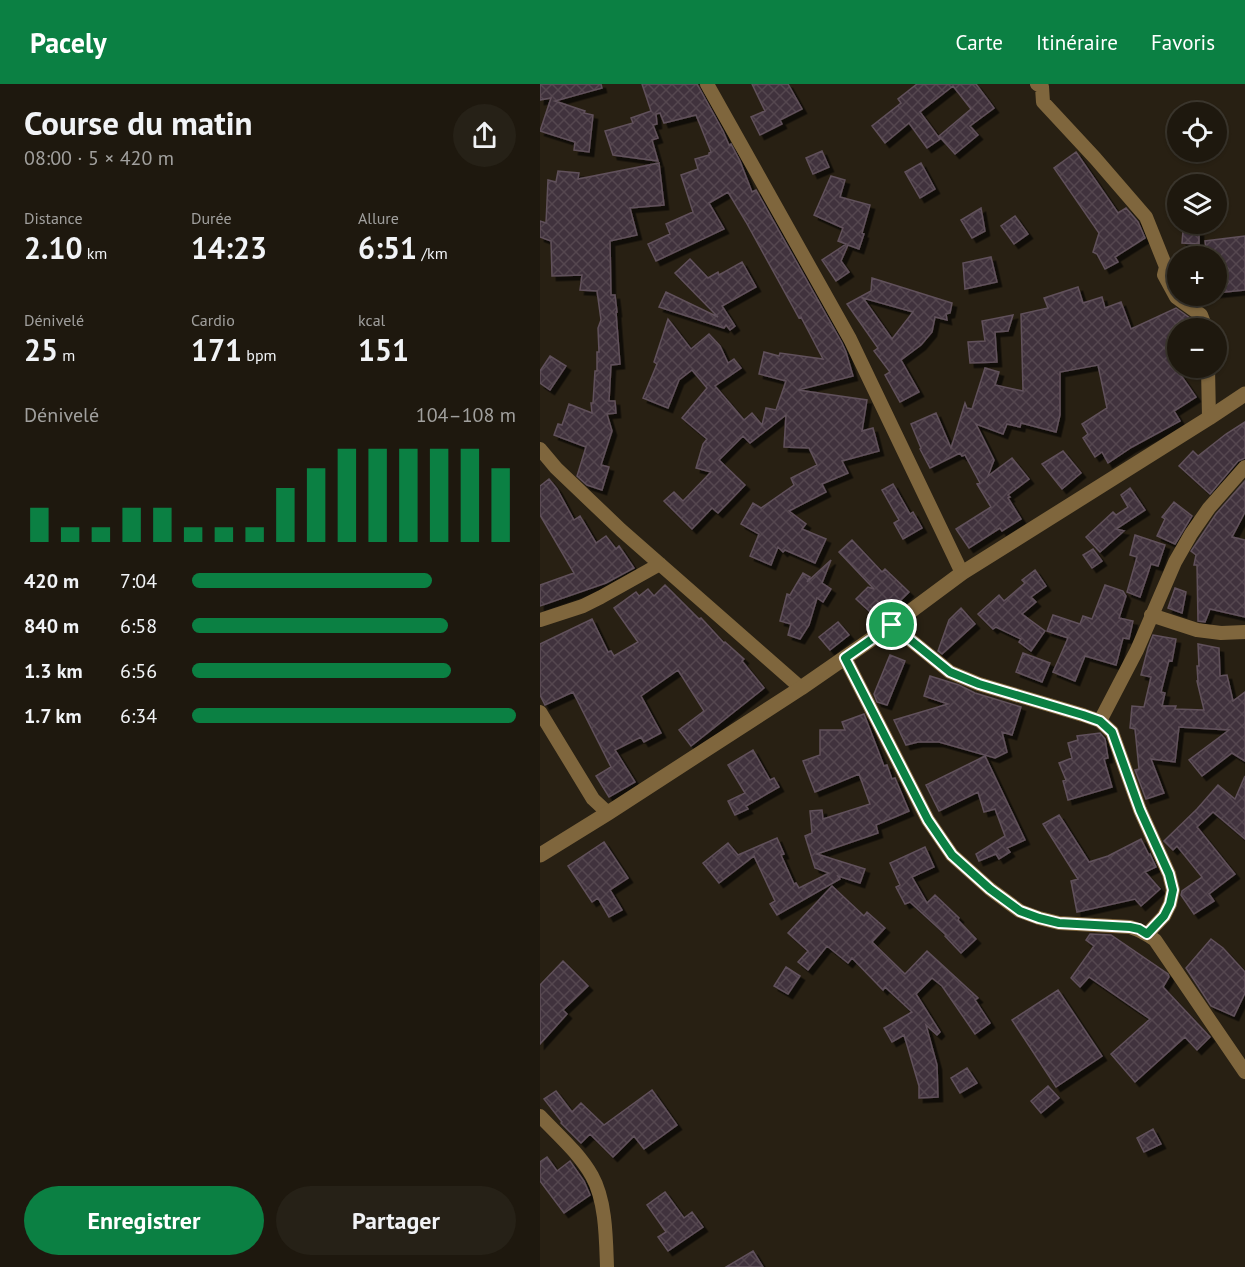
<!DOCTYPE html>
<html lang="fr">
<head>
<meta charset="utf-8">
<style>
	body { margin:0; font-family:"PT Sans",sans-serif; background:#262117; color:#f1f3f6; height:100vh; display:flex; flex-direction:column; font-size:22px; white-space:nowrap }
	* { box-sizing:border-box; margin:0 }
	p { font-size:20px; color:#a1a09e }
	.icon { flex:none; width:33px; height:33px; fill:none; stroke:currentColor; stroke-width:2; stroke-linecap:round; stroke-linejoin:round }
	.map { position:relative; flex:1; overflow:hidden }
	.details { display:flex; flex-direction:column; background:#1e180e; width:540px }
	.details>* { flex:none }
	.controls { position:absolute; left:627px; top:18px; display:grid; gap:12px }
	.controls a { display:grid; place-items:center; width:60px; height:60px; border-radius:50%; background:#1e180e; box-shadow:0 2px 4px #0004,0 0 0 2px #3c372e; font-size:30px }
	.pin { position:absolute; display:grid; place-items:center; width:51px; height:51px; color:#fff; margin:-26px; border:3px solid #fff; border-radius:50%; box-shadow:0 2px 6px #0007 }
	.round { display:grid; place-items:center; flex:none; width:63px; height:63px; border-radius:32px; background:#262117 }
	.summary { display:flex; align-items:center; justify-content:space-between; height:102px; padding:0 24px }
	h1 { font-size:33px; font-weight:800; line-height:45px }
	.figures { display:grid; grid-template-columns:repeat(3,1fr); gap:9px; height:102px; padding:6px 24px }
	.figures div { display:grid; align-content:center }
	.figures b { font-size:30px; font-weight:800 }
	.figures small { font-size:16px; font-weight:400 }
	.figures p { font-size:16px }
	.chart { height:168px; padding:12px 24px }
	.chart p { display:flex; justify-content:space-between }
	.chart svg { width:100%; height:108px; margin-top:6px; stroke:#0b8043; stroke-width:6 }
	.button { display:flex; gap:12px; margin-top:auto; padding:12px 24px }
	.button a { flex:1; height:69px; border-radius:36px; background:#0b8043; color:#fff; font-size:24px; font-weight:800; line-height:69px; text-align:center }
	.button a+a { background:#262117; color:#f1f3f6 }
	ul { padding:0 24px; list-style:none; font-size:20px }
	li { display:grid; grid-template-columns:96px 72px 1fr; align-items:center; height:45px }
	li i { height:15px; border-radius:8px; background:#0b8043 }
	header { display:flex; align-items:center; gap:36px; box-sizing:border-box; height:84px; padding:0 30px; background:#0b8043; color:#fff }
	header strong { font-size:28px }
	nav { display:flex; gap:33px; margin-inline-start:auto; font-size:21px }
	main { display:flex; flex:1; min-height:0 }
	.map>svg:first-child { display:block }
</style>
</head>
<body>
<header>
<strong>Pacely</strong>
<nav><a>Carte</a><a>Itinéraire</a><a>Favoris</a></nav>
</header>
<main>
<section class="details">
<div class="summary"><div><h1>Course du matin</h1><p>08:00 · 5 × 420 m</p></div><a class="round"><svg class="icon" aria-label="share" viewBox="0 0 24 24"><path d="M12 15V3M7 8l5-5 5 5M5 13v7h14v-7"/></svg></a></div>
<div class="figures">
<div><p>Distance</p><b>2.10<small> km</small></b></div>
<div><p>Durée</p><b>14:23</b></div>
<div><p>Allure</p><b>6:51<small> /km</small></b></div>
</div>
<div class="figures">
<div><p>Dénivelé</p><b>25<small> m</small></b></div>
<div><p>Cardio</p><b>171<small> bpm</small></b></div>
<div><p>kcal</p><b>151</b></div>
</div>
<div class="chart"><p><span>Dénivelé</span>104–108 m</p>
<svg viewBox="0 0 160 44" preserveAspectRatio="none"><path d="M5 44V30M15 44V38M25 44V38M35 44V30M45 44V30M55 44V38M65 44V38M75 44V38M85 44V22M95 44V14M105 44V6M115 44V6M125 44V6M135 44V6M145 44V6M155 44V14"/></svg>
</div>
<ul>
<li><b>420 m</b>7:04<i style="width:74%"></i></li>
<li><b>840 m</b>6:58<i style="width:79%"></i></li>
<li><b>1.3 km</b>6:56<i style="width:80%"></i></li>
<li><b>1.7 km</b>6:34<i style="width:100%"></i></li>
</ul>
<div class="button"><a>Enregistrer</a><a>Partager</a></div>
</section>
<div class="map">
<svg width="705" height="1183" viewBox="0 0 705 1183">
	<defs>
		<pattern id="building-cross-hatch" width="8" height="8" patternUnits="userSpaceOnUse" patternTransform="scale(1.5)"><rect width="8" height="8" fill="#41333c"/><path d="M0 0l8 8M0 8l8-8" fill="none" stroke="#54474f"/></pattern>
		<filter id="shadow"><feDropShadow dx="4.5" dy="4.5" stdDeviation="0" flood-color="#0009"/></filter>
	</defs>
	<rect width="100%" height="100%" fill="#282013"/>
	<!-- building -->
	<path fill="url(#building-cross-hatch)" stroke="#61515b" stroke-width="1.5" fill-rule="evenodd" filter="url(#shadow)" d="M 0,0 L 61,0 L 62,4 L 15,17 L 45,27 L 44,29 L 53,31 L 49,68 L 34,66 L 35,58 L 0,47 L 11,14 L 0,16 Z
		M 102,0 L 157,0 L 183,47 L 189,61 L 191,60 L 200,77 L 212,108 L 216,106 L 302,259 L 306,268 L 313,292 L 258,306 L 327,316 L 322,347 L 333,344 L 339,367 L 302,377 L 308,389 L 282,400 L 286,408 L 249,427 L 266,440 L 262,445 L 286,455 L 275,479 L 245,466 L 243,468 L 238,463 L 231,481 L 210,472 L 219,450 L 201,440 L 213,419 L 221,424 L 254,401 L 251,394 L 277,381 L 269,364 L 244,363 L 246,331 L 210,359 L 203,352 L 179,376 L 205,401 L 178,429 L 172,424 L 152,445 L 124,417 L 134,408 L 143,417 L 171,388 L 156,384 L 163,360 L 167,355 L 142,334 L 167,304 L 152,286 L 139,296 L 128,324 L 103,314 L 117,280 L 114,278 L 128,235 L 151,265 L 169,250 L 180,262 L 188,279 L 194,275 L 201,284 L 175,302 L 204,336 L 212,329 L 222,341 L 226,324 L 236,326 L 246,297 L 219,290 L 224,268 L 239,272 L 240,269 L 283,275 L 261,233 L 259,234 L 206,138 L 188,108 L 169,119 L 184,145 L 116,177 L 108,160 L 130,150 L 126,140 L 153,128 L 141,91 L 158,85 L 155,75 L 169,71 L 169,69 L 171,68 L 156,31 L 124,39 L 120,29 L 116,30 L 117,40 L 113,41 L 118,54 L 112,56 L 118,77 L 73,71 L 65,47 L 93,39 L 91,34 L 111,27 Z
		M 212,0 L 248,0 L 262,25 L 240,36 L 242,40 L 220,51 L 211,33 L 225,27 Z
		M 377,0 L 436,0 L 454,24 L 430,42 L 438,51 L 415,70 L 399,52 L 431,25 L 413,2 L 380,28 L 400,55 L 387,64 L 369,39 L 345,59 L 332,42 L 361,19 L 358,15 Z
		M 282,67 L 289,83 L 273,90 L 266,74 Z
		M 536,68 L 578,129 L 586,124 L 598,138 L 605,154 L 575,173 L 578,178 L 565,185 L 557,170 L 553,168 L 559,149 L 514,84 Z
		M 119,79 L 124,121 L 90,124 L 97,151 L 70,157 L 71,211 L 75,211 L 77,228 L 76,228 L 80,280 L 71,281 L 69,317 L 75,317 L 76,329 L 67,330 L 72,347 L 61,381 L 69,383 L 62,406 L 47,401 L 37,392 L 46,363 L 14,351 L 18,340 L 22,341 L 29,320 L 52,329 L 51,319 L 53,319 L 55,287 L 57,287 L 57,268 L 59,268 L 58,244 L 61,236 L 57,207 L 40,206 L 42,191 L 12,192 L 11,157 L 0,153 L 0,137 L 6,139 L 8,96 L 16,98 L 18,87 L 39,89 L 38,95 Z
		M 381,79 L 395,105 L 380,114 L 365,88 Z
		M 291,92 L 305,96 L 300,113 L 330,121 L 322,149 L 324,150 L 319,165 L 308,161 L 301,177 L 309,188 L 296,197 L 282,176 L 306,160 L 298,157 L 303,144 L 274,131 Z
		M 441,124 L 445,147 L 432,154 L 421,136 Z
		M 475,132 L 488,150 L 474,160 L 461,142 Z
		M 643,147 L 659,148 L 659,160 L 642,159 Z
		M 705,152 L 705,206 L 676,209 L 676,172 L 667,172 L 665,157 Z
		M 451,173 L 457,198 L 425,205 L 423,179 Z
		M 150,175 L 168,194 L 178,188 L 179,191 L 202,178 L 216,203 L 182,222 L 195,242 L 190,246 L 186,241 L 184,244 L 119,223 L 126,208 L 178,233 L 135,189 Z
		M 332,194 L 412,219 L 410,229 L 406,230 L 407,236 L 395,233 L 392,248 L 381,261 L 361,276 L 379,308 L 360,318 L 345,291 L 350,288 L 334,267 L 338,264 L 307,220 L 331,207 ZM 323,214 L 373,228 L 352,255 Z
		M 538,203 L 543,219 L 562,213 L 565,224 L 581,218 L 591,245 L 636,224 L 654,237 L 657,244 L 638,244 L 638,284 L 639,284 L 641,286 L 638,287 L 656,313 L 634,327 L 640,337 L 592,363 L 568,379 L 562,368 L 555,373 L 543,354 L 548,350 L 542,340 L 567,324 L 558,281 L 520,288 L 520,331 L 516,348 L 481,339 L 480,343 L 467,340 L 463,350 L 436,340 L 454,376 L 448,392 L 472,374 L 489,395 L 468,411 L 470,413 L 468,414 L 481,435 L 462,447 L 460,444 L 429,464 L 416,445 L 451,423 L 437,400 L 440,399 L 425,371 L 422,372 L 420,369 L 390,384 L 380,365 L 381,364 L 371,340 L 396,329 L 411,364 L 425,319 L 427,324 L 432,325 L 445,284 L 459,288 L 455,301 L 483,307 L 481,230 L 508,224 L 504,214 Z
		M 473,231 L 468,247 L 455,248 L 457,278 L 430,279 L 428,258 L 445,257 L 442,237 Z
		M 10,272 L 26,282 L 10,306 L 0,299 L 0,287 Z
		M 705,338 L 705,374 L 698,377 L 670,410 L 639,382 L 653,367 L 658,372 L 686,350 Z
		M 523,367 L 541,389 L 522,405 L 502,380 Z
		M 9,395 L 17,405 L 34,436 L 40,432 L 56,459 L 66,452 L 76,465 L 79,462 L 94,484 L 66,499 L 0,522 L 0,501 L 34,489 L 0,431 L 0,402 Z
		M 705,397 L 705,428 L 692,453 L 705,456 L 705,533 L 670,525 L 665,538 L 658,537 L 657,481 L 654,481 L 656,471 L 651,467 L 676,430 Z
		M 353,400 L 370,430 L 373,428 L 382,444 L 363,455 L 354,439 L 359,436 L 342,406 Z
		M 590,404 L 605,426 L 576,445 L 584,447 L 560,468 L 546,453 L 573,428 L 576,431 L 588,423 L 581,411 Z
		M 634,418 L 652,432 L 635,460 L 617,452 L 625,435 L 622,433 Z
		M 595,451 L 625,461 L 618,482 L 611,480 L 600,513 L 587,508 L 597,473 L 590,471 Z
		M 312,456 L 342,488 L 345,485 L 369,508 L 340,537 L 316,515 L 328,503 L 334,505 L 299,468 Z
		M 553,465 L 562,477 L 552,484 L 543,471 Z
		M 291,476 L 282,499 L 291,505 L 283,518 L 277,514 L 269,541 L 260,555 L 248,551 L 251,540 L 240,537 L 247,510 L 250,511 L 263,489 L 270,493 L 267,498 Z
		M 495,486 L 506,502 L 491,513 L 496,518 L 482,530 L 505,547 L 491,567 L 479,558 L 481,555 L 456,543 L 453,545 L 438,530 L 459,511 L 464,517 L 485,499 L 482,496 Z
		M 125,501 L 159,535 L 161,534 L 184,559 L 185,558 L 204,575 L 202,577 L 224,604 L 151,662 L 139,646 L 164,627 L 138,586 L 101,612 L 121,649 L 104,658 L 101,653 L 75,666 L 95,698 L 69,713 L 56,692 L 71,683 L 33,608 L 5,621 L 0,611 L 0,560 L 52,535 L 68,568 L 71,567 L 74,572 L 98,558 L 74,524 L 96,508 L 99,512 L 108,505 L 114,512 Z
		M 565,501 L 583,507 L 586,512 L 579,534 L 593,537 L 589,555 L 583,554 L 576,581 L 545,572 L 535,597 L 513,588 L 528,554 L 507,547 L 513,531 L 540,540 L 543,532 L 552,535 Z
		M 635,504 L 646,508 L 642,529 L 628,524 Z
		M 421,524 L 435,540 L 402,570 L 398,567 L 409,536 Z
		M 298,538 L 309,551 L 290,566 L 279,553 Z
		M 613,551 L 636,555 L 632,577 L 629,576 L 621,608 L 625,609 L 622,622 L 636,622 L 635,625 L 664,626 L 657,597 L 658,597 L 657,582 L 659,582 L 658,560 L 679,564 L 680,592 L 687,591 L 693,617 L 705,608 L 705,677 L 692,669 L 662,692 L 649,676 L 689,646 L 639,643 L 635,678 L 611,675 L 624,709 L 606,715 L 595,686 L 599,685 L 595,645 L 590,644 L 592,622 L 604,623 L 611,593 L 601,591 L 608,564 Z
		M 483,569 L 510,579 L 502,598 L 476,588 Z
		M 350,571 L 365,577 L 347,621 L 337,618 L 334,610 Z
		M 390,592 L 419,601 L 435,609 L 481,623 L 472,651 L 462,648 L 467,668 L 455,674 L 399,658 L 378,658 L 366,661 L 354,636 L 408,620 L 384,612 Z
		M 324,630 L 344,682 L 347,681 L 352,695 L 355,694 L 369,727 L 336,741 L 338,749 L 277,770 L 325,785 L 320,799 L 298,792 L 300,795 L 237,831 L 230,820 L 235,817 L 214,772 L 179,799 L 163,779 L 188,759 L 198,771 L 237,754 L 244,770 L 241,771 L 254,800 L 256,799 L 259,804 L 289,789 L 275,784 L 265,752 L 272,749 L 270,727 L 282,726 L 283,735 L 330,720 L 319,690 L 275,708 L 263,677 L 280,671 L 280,646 L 305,646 L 302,638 Z
		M 560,649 L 565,655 L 568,674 L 564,675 L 572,703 L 528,716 L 523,697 L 526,696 L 519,679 L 532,674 L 528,659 L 538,656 L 537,652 Z
		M 213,666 L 230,696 L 234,694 L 239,703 L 206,722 L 208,725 L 195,731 L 188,717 L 205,709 L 188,681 Z
		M 445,672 L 485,756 L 467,764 L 470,768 L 459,775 L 456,770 L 439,777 L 436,770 L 465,752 L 455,725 L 444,728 L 438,708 L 399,727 L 386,701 Z
		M 705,692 L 705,755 L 673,728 L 657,743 L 695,790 L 669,810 L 674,817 L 654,830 L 641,811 L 642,807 L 662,793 L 637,762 L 633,766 L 624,757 L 657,725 L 678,701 L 695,715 Z
		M 519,731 L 549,778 L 568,772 L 601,755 L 609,771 L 610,770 L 616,783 L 605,788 L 620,805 L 601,822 L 595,815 L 537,828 L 531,797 L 538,795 L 503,740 Z
		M 64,758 L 88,794 L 70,806 L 82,826 L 69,833 L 58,814 L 52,818 L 28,782 Z
		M 385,763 L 394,783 L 372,793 L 387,819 L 395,811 L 419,834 L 418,836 L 436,855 L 421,869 L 405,852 L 406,851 L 370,818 L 365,820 L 356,803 L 360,801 L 350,779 Z
		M 292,802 L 324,832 L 327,828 L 345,844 L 332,858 L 365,890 L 387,867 L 438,914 L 435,916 L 450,939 L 435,950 L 402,902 L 392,894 L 376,910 L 400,948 L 397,951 L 386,941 L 397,981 L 398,1013 L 379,1014 L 379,1002 L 364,951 L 352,958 L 344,944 L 372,928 L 345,903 L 343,906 L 312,874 L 308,879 L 287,862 L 268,886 L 258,878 L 268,867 L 248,849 Z
		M 550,850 L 571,851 L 628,890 L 629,893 L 623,903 L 670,953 L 657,966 L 645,953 L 595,998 L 571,970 L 610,935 L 549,893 L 540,903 L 531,894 L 554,862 L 546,856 Z
		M 671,855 L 683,864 L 705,888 L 705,909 L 694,932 L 671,922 L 646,884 Z
		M 23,877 L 48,902 L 23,926 L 27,930 L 0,960 L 0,901 Z
		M 246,883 L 260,892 L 248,910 L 234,902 Z
		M 518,906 L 562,972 L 516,1003 L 472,936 Z
		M 427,984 L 437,999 L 420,1009 L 411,994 Z
		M 508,1002 L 519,1014 L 501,1029 L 491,1017 Z
		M 112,1006 L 137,1041 L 104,1065 L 94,1052 L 73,1073 L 50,1050 L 41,1059 L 21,1039 L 22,1038 L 4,1015 L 16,1007 L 32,1028 L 41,1019 L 64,1041 Z
		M 613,1045 L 621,1060 L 604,1068 L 597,1054 Z
		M 7,1073 L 17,1087 L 30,1077 L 44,1097 L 50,1111 L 24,1129 L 0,1097 L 0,1078 Z
		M 125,1108 L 144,1134 L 152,1128 L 163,1143 L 128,1167 L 118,1153 L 126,1148 L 107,1121 Z
		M 213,1167 L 223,1183 L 186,1183 Z"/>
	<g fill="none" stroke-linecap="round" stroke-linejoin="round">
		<!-- minor -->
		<path stroke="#7f663d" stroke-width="14" d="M 167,0 L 310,255 L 422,489
			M 497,0 L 502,3 L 503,18 L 555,74 L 606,133 L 626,183 L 624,191 L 636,213 L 661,231 L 666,244
			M 668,284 L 669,334
			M 0,365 L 16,384 L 81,446 L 261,604
			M 611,531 L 657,546 L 681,549 L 705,548
			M 0,536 L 43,522 L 61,513 L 120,480
			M 352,541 L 410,588 L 439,600 L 543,631 L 560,637 L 572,648 L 600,726 L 629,790 L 633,806 L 630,820 L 624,832 L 607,850
			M 305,574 L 388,736 L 412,771 L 450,805 L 480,827 L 499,834 L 519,839 L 590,843 C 600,846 607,850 615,856 L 705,988
			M 0,628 L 53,715 L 68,729
			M 560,637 L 597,566 L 635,478 L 651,450 L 669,424 L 705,383
			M 0,1032 C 18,1051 39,1069 52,1092 C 66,1117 66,1155 67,1183"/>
		<!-- tertiary -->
		<path stroke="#7f663d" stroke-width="15" d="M 0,771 L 68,729 L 261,604 L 352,541 L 422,489 L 669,334 L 705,310"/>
	</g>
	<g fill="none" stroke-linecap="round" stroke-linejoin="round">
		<defs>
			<path id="route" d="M 352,541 L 410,588 L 439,600 L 543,631 L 560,637 L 572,648 L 600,726 L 629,790 L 633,806 L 630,820 L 624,832 L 607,850 L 599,845 L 590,843 L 519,839 L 499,834 L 480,827 L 450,805 L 412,771 L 388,736 L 305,574 Z"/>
		</defs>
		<!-- route casing -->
		<use href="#route" stroke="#fff" stroke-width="12"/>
		<!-- route -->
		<use href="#route" stroke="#0b8043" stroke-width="8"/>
	</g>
</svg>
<div class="controls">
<a><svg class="icon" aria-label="locate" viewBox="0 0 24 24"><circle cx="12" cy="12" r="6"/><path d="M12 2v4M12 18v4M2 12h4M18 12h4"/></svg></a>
<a><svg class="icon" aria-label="layers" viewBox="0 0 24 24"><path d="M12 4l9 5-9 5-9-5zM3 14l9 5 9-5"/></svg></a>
<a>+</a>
<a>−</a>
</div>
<div class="pin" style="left:352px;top:541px;background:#1e9e55"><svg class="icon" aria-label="arrive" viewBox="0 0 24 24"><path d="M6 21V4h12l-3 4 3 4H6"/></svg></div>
</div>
</main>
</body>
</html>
